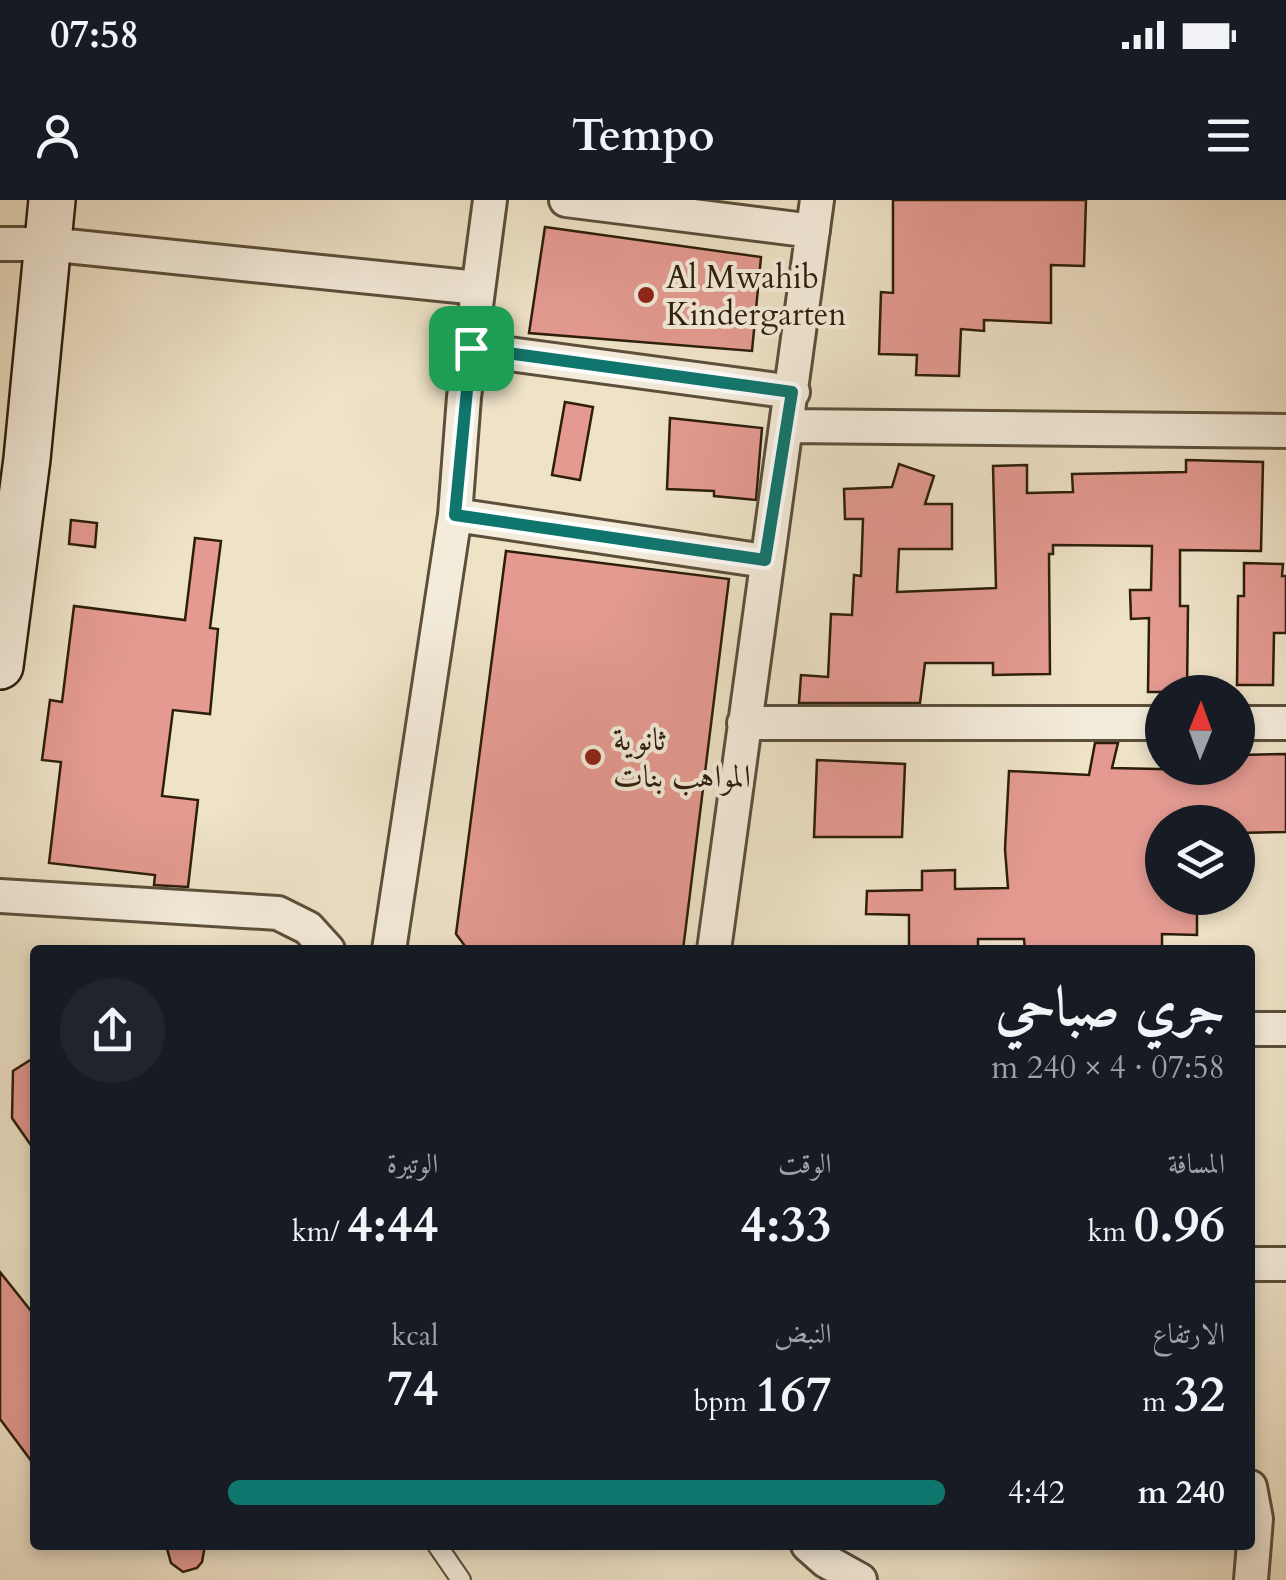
<!DOCTYPE html>
<html lang="ar">
<head>
<meta charset="utf-8">
<style>
	body { margin:0; font-family:Cardo,Amiri,serif; background:#20242c; color:#f1f3f6; direction:rtl; height:100vh; display:flex; flex-direction:column; font-size:38px; white-space:nowrap }
	* { box-sizing:border-box; margin:0 }
	p { font-size:32px; color:#9ea1a6 }
	.icon { flex:none; width:55px; height:55px; fill:none; stroke:currentColor; stroke-width:2; stroke-linecap:round; stroke-linejoin:round }
	.map { position:relative; flex:1; overflow:hidden; direction:ltr }
	.drawer { position:absolute; left:30px; top:745px; width:1225px; height:605px; display:flex; flex-direction:column; background:#171b24; border-radius:10px; box-shadow:0 5px 15px #0003; direction:rtl }
	.drawer>* { flex:none }
	.needle { width:65px; rotate:1deg }
	.buttons { position:absolute; left:1145px; top:475px; display:grid; gap:20px }
	.buttons a { display:grid; place-items:center; width:110px; height:110px; border-radius:50%; background:#171b24; box-shadow:0 5px 15px #0003; font-size:50px }
	.pin { position:absolute; display:grid; place-items:center; width:85px; height:85px; color:#fff; margin:-42px; border-radius:20px; box-shadow:0 5px 15px #0006 }
	.round { display:grid; place-items:center; flex:none; width:105px; height:105px; border-radius:52px; background:#20242c }
	.head { display:flex; align-items:center; justify-content:space-between; height:170px; padding:0 30px }
	h1 { font-size:55px; font-weight:700; line-height:75px }
	.metrics { display:grid; grid-template-columns:repeat(3,1fr); gap:15px; height:170px; padding:10px 30px }
	.metrics div { display:grid; align-content:center }
	.metrics b { font-size:50px; font-weight:700 }
	.metrics small { font-size:28px; font-weight:400 }
	.metrics p { font-size:28px }
	ul { padding:0 30px; list-style:none; font-size:32px }
	li { display:grid; grid-template-columns:160px 120px 1fr; align-items:center; height:75px }
	li i { height:25px; border-radius:12px; background:#0f766e }
	.status { display:flex; justify-content:space-between; align-items:center; height:70px; padding:0 50px; background:#171b24; direction:ltr }
	.status svg { height:28px; fill:currentColor }
	header { display:flex; justify-content:space-between; align-items:center; height:130px; padding:0 30px; background:#171b24; font-size:45px; font-weight:700 }
	.map>svg:first-child { display:block }
</style>
</head>
<body>
<div class="status"><b>07:58</b><svg viewBox="0 0 49 12"><path d="M0 12V9h3v3zM5 12V6h3v6zM10 12V3h3v9zM15 12V0h3v12zM26 1h20v11H26zM47 4h2v5h-2z"/></svg></div>
<header><svg class="icon" aria-label="menu" viewBox="0 0 24 24"><path d="M4 6h16M4 12h16M4 18h16"/></svg>Tempo<svg class="icon" aria-label="person" viewBox="0 0 24 24"><circle cx="12" cy="8" r="4"/><path d="M4 21q1-7 8-7t8 7"/></svg></header>
<div class="map">
<svg width="1286" height="1380" viewBox="0 0 1286 1380">
	<rect width="100%" height="100%" fill="#eee2c7"/>
	<filter id="stains"><feTurbulence type="fractalNoise" baseFrequency=".002" numOctaves="4"/><feColorMatrix values="0 0 0 0 .2 0 0 0 0 .09 0 0 0 0 .02 0 0 0 .5 -.17"/></filter>
	<radialGradient id="worn" r=".72"><stop offset=".6" stop-color="#630" stop-opacity="0"/><stop offset="1" stop-color="#630" stop-opacity=".3"/></radialGradient>
	<!-- building -->
	<path fill="#e49a91" stroke="#2c1e0b" stroke-width="2.5" d="M 893,0 L 1086,0 L 1084,66 L 1051,65 L 1051,123 L 984,120 L 984,131 L 961,129 L 959,176 L 916,175 L 917,155 L 879,154 L 881,92 L 893,93 Z
		M 545,27 L 761,57 L 752,151 L 529,133 Z
		M 565,202 L 593,207 L 580,280 L 552,275 Z
		M 670,218 L 762,228 L 756,300 L 714,296 L 714,291 L 667,289 Z
		M 1186,260 L 1263,262 L 1261,351 L 1180,350 L 1180,406 L 1188,406 L 1187,492 L 1148,492 L 1149,418 L 1131,419 L 1130,390 L 1151,390 L 1152,346 L 1053,345 L 1053,354 L 1049,354 L 1050,474 L 993,475 L 993,463 L 925,463 L 920,503 L 799,503 L 801,475 L 828,477 L 831,414 L 852,415 L 854,375 L 861,376 L 863,319 L 845,319 L 844,289 L 892,287 L 899,264 L 934,276 L 925,304 L 952,304 L 952,349 L 899,349 L 897,392 L 996,388 L 993,266 L 1027,265 L 1027,293 L 1073,292 L 1072,274 L 1186,272 Z
		M 71,320 L 97,323 L 95,347 L 69,344 Z
		M 195,338 L 221,341 L 210,428 L 218,429 L 210,514 L 173,510 L 162,596 L 198,600 L 188,687 L 154,685 L 155,675 L 49,663 L 61,562 L 42,560 L 50,500 L 62,502 L 74,406 L 185,420 Z
		M 506,351 L 729,379 L 683,750 L 468,750 L 456,734 Z
		M 1244,363 L 1283,364 L 1282,376 L 1286,376 L 1286,433 L 1274,433 L 1273,485 L 1237,485 L 1238,396 L 1244,396 Z
		M 1095,543 L 1118,543 L 1112,568 L 1204,570 L 1238,568 L 1238,555 L 1286,554 L 1286,632 L 1238,633 L 1238,622 L 1162,622 L 1162,698 L 1197,698 L 1197,735 L 1162,734 L 1162,750 L 1025,750 L 1024,739 L 978,739 L 978,750 L 909,750 L 909,715 L 866,714 L 867,691 L 922,690 L 922,671 L 955,670 L 955,689 L 1008,688 L 1005,649 L 1009,571 L 1089,575 Z
		M 817,560 L 905,564 L 902,637 L 814,637 Z
		M 35,857 L 35,951 L 12,918 L 13,871 Z
		M 0,1072 L 35,1116 L 35,1266 L 0,1219 Z
		M 166,1345 L 205,1345 L 202,1362 L 197,1368 L 183,1372 L 171,1363 Z"/>
	<g fill="none" stroke-linecap="round" stroke-linejoin="round">
		<defs>
			<path id="lane" d="M 437,1345 L 461,1380"/>
			<path id="street" d="M 566,0 L 813,31
				M 0,44 L 47,44 L 478,88
				M 471,149 L 793,192
				M 787,226 L 1286,231
				M 455,315 L 765,361
				M 744,523 L 1162,523
				M 1238,523 L 1286,523
				M 0,696 L 278,713 L 308,728 L 328,750
				M 389,750 L 455,315 L 464,197 L 490,0
				M 714,750 L 817,0
				M 1250,829 L 1286,829
				M 1250,1064 L 1286,1064
				M 1250,1287 L 1256,1319 L 1251,1380
				M 808,1345 L 826,1361 L 860,1380"/>
			<path id="secondary" d="M 0,466 L 27,259 L 52,0"/>
		</defs>
		<!-- lane casing -->
		<use href="#lane" stroke="#5c4f3a" stroke-width="22"/>
		<!-- street casing -->
		<use href="#street" stroke="#5c4f3a" stroke-width="38"/>
		<!-- secondary casing -->
		<use href="#secondary" stroke="#2c1e0b" stroke-width="50"/>
		<!-- lane -->
		<use href="#lane" stroke="#f4ecdb" stroke-width="18"/>
		<!-- street -->
		<use href="#street" stroke="#f4ecdb" stroke-width="32"/>
		<!-- secondary -->
		<use href="#secondary" stroke="#f4ecdb" stroke-width="45"/>
	</g>
	<g fill="none" stroke-linecap="round" stroke-linejoin="round">
		<defs>
			<path id="route" d="M 471,148 L 792,192 L 765,360 L 455,315 Z"/>
		</defs>
		<!-- route casing -->
		<use href="#route" stroke="#fff" stroke-width="20"/>
		<!-- route -->
		<use href="#route" stroke="#0f766e" stroke-width="12"/>
	</g>
	<!-- markers -->
	<g fill="#8f2418" stroke="#f4ecdb" stroke-width="4">
		<circle cx="646" cy="95" r="10"/>
		<circle cx="593" cy="557" r="10"/>
	</g>
	<g text-anchor="middle" stroke-width="8" stroke-linejoin="round" paint-order="stroke">
		<!-- poi labels -->
		<g font-size="32" fill="#2c1e0b" stroke="#f4ecdb" text-anchor="start">
			<text x="666" y="88">Al Mwahib<tspan x="666" dy="37">Kindergarten</tspan></text>
			<text x="613" y="550">ثانوية<tspan x="613" dy="37">المواهب بنات</tspan></text>
		</g>
	</g>
	<rect width="100%" height="100%" filter="url(#stains)"/>
	<rect width="100%" height="100%" fill="url(#worn)"/>
</svg>
<div class="buttons">
<a><svg class="needle" viewBox="-14 -14 28 28"><path d="M0-13l5 13h-10z" fill="#e53935"/><path d="M0 13l5-13h-10z" fill="#9ea1a6"/></svg></a>
<a><svg class="icon" aria-label="layers" viewBox="0 0 24 24"><path d="M12 4l9 5-9 5-9-5zM3 14l9 5 9-5"/></svg></a>
</div>
<div class="pin" style="left:471px;top:148px;background:#1e9e55"><svg class="icon" aria-label="arrive" viewBox="0 0 24 24"><path d="M6 21V4h12l-3 4 3 4H6"/></svg></div>
<section class="drawer">
<div class="head"><div><h1>جري صباحي</h1><p>07:58 · 4 × 240 m</p></div><a class="round"><svg class="icon" aria-label="share" viewBox="0 0 24 24"><path d="M12 15V3M7 8l5-5 5 5M5 13v7h14v-7"/></svg></a></div>
<div class="metrics">
<div><p>المسافة</p><b>0.96<small> km</small></b></div>
<div><p>الوقت</p><b>4:33</b></div>
<div><p>الوتيرة</p><b>4:44<small> /km</small></b></div>
</div>
<div class="metrics">
<div><p>الارتفاع</p><b>32<small> m</small></b></div>
<div><p>النبض</p><b>167<small> bpm</small></b></div>
<div><p>kcal</p><b>74</b></div>
</div>
<ul>
<li><b>240 m</b>4:42<i style="width:81%"></i></li>
</ul>
</section>
</div>
</body>
</html>
